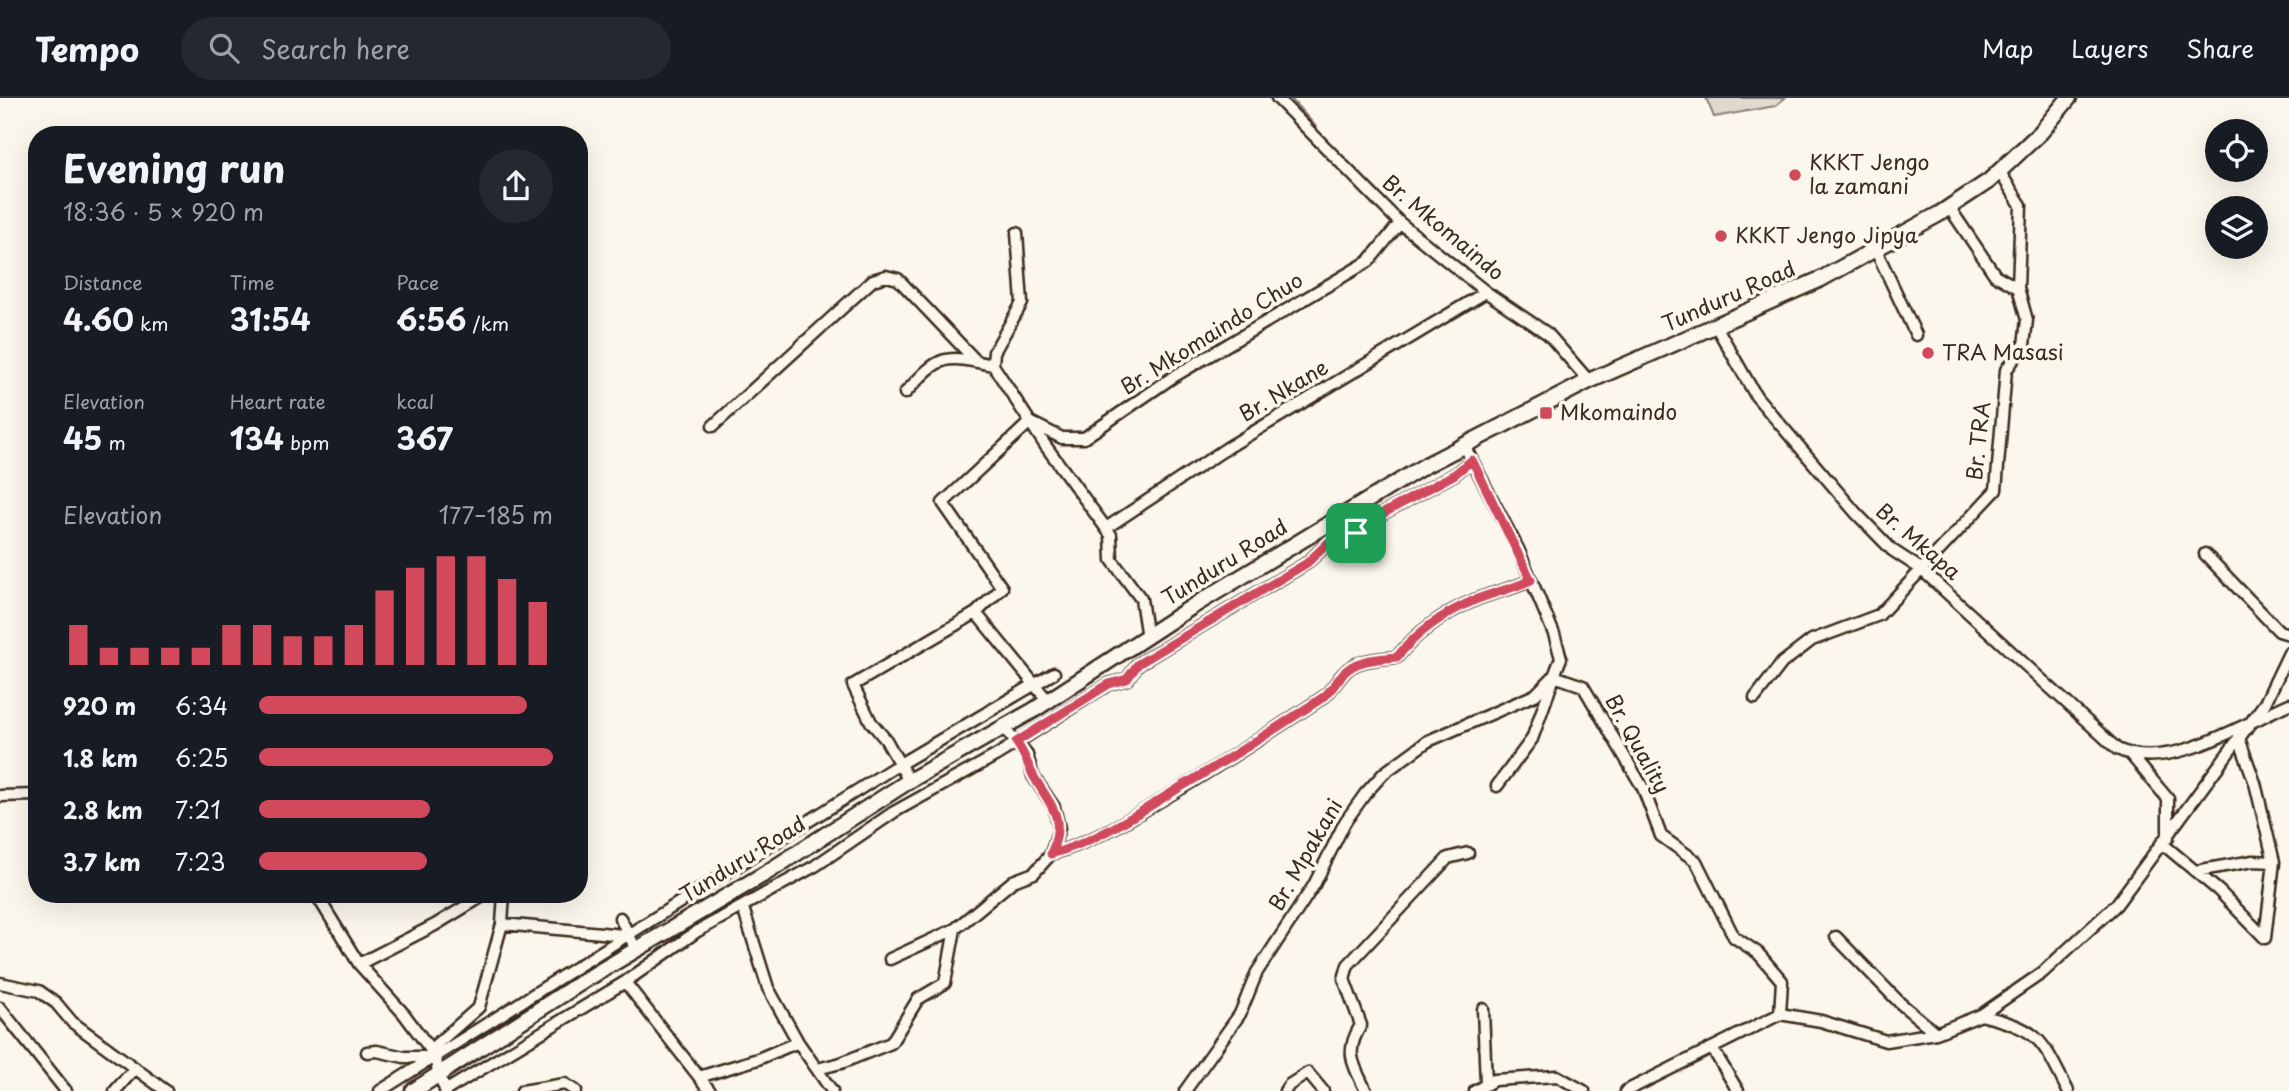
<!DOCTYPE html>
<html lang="en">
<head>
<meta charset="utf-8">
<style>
	body { margin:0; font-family:"Playpen Sans",sans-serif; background:#242831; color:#f1f3f6; height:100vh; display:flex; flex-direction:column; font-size:26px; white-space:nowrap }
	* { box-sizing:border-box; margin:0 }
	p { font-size:23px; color:#9ea1a6 }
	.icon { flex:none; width:38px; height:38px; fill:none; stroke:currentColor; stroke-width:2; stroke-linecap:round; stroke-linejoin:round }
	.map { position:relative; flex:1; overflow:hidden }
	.drawer { position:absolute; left:28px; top:28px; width:560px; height:777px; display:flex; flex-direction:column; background:#171b24; border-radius:28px; box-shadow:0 7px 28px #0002 }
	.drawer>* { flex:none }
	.buttons { position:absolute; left:2205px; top:21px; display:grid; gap:14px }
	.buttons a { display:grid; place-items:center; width:63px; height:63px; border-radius:50%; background:#171b24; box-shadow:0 7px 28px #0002; font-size:35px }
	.pin { position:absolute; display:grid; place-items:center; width:60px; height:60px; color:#fff; margin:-30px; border-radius:14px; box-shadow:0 4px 10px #0006 }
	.round { display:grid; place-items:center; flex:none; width:74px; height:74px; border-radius:37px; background:#242831 }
	.head { display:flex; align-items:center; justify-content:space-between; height:119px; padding:0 35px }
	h1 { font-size:38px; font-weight:700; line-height:52px }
	.metrics { display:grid; grid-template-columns:repeat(3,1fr); gap:10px; height:119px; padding:7px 35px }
	.metrics div { display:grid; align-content:center }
	.metrics b { font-size:30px; font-weight:700 }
	.metrics small { font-size:19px; font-weight:400 }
	.metrics p { font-size:19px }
	.chart { height:196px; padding:14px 35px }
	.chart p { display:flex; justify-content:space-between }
	.chart svg { width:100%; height:126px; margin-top:7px; stroke:#d1495b; stroke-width:6 }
	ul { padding:0 35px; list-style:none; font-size:23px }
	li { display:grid; grid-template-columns:112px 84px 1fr; align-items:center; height:52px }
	li i { height:18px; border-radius:9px; background:#d1495b }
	header { display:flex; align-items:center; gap:42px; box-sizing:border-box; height:98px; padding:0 35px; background:#171b24; border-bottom:2px solid #363941 }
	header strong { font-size:33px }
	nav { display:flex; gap:38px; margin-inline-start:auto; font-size:24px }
	.search { width:490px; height:63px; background:#242831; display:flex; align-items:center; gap:18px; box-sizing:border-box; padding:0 24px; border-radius:38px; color:#9ea1a6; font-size:26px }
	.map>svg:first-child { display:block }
</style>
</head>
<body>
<header>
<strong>Tempo</strong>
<div class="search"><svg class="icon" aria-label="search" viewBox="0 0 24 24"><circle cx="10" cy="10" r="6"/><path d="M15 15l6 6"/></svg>Search here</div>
<nav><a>Map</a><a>Layers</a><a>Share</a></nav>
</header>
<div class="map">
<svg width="2289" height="993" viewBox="0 0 2289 993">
	<rect width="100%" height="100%" fill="#fbf7ec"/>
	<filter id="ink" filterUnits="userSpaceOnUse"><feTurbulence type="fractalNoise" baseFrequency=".0143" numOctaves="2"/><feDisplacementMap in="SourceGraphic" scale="14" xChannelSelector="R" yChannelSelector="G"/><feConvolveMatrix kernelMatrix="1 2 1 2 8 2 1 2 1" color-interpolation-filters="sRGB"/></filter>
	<g filter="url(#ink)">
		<!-- green -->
		<path fill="#dfd9ce" stroke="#8d8276" stroke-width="2" d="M 1706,0 L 1785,0 L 1775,8 L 1714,19 Z"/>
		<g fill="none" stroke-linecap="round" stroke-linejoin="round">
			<!-- stream -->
			<path stroke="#85796d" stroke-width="2.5" d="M 1290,0 L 1317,30"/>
			<defs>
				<path id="minor" d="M 1277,0 L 1400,125 L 1486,194 L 1548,236 L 1589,283
					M 1949,109 L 1995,177 L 2018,190
					M 1017,135 L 1022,205 L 994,254 L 993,267 L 1045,347 L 1111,437 L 1112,462 L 1141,501 L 1147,540
					M 1876,152 L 1916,237
					M 1716,228 L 1756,298 L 1856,415 L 1892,452 L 1921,471 L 2117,651 C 2168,675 2241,627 2289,606
					M 905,295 C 941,257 941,256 993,267
					M 713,328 L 873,182 L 886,178 L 898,181 L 977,264
					M 1464,347 L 1518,451 L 1554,536 L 1561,560 L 1554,578 L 1583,588 L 1643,690 L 1661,738 L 1696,763 L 1734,839 L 1758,855 L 1782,883 L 1780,916
					M 1106,430 L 1227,350 L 1486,194
					M 2205,456 L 2279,533 L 2289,536
					M 1755,600 L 1782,565 L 1812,542 L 1879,517 L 1996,392 L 2006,272 L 2024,247 L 2027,222 L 2018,190 L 2021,107 L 1999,73
					M 1048,603 L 976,515 L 1002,490 L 943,405 L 1030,324 L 1062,340 L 1084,340 L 1173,279 L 1369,163 L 1400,125
					M 2240,643 L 2255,685 L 2274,764 L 2265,840
					M 2131,657 L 2168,701 L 2168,740
					M 909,683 L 886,642 L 871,624 L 853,587 L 976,515
					M 1497,688 L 1532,641 L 1553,582
					M 0,698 L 37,697
					M 2164,747 L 2219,793 L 2265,840
					M 1051,756 C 1098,743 1137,716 1180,691 C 1229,661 1277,630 1325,598 C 1333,590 1336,584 1343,576 C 1355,561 1379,561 1397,559 C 1418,533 1444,515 1475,502 C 1494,494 1513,491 1531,482
					M 2196,773 L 2253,763 L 2274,764
					M 316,796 L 359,866 L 404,916 L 436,959 L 438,977 L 446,993
					M 743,810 L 768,890 L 798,944 L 832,993
					M 620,820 L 636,851
					M 502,826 L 624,837
					M 1836,839 L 1900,905 L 1936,935
					M 890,861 L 955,831
					M 359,866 L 435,827 L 486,796
					M 625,884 L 710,993
					M 0,885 L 39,893 L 56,905 L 72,924 L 166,993
					M 0,910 L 66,993
					M 1483,911 L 1486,986
					M 1981,917 C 2042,933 2040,939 2068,993
					M 1712,950 L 1738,993
					M 431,951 L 479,909 L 502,826 L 504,796
					M 367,954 L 377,953 L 404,959 L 435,959
					M 817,971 L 841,965 L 891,945 L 918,901 L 945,885 L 955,831 L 1013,783 L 1034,775 L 1051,756 L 1059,730 L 1054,709 L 1033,678 L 1027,657 L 1003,629
					M 699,979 L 758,961 L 798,944
					M 115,993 L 135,970
					M 380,993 L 893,670 L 1054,575
					M 445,993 L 625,884 L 696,834 L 815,768 L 894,714 L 997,657 L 1109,586 L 1127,581 L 1138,566 L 1307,465 L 1329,444 L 1356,435 L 1382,416 L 1455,376 L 1472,362
					M 522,993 L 565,986 L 576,993
					M 1185,993 L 1240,916 L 1257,874 L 1314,787 L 1345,724 L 1365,696 L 1384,675 L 1428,643 L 1535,597 L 1554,578
					M 1285,993 L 1289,987 L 1308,975 L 1323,993
					M 1366,993 C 1353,966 1344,954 1361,927 L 1344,881 L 1348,867 L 1448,760 L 1468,755
					M 1475,993 L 1494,982 L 1557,978 L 1584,993
					M 1626,993 L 1780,916 L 1821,923 L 1886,943 L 1936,935 L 1981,917 L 2042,875 L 2116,807 L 2265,605 L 2289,555"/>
				<path id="highway" d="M 413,993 L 585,882 L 766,775 L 909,683 L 1034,612 L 1190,510 L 1426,367 L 1589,283 L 1821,181 L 1939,116 L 1989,83 L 2041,34 L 2069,0"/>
			</defs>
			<!-- minor casing -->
			<use href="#minor" stroke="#3b2a1e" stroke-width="15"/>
			<!-- highway casing -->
			<use href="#highway" stroke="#3b2a1e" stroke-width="19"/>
			<!-- minor -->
			<use href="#minor" stroke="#fbf7ec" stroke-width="10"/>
			<!-- highway -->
			<use href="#highway" stroke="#fbf7ec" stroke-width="14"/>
		</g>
	</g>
	<g fill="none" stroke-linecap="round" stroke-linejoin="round" filter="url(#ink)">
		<defs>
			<path id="route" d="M 1472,362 L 1531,482 C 1513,491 1494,494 1475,502 C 1444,515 1418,533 1397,559 C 1379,561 1355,561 1343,576 C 1336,584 1333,590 1325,598 C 1277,630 1229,661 1179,690 C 1137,716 1098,743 1051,756 C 1066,718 1052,710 1034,679 C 1027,666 1025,656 1016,644 L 1109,586 L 1127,581 L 1138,566 L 1307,465 L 1329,444 L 1356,435 L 1382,416 L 1455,376 Z"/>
		</defs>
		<!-- route casing -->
		<use href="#route" stroke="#fff" stroke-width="14"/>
		<!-- route -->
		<use href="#route" stroke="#d1495b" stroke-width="9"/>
	</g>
	<!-- markers -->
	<g fill="#d1495b" stroke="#fbf7ec" stroke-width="2.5">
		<circle cx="1795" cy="77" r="7"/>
		<circle cx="1721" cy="138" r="7"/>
		<circle cx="1928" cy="255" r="7"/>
		<rect x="1539" y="308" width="14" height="14" rx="3.5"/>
	</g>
	<g text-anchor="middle" stroke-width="7" stroke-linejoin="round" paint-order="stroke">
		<!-- poi labels -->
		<g font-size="21" fill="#3b2a1e" stroke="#fbf7ec" text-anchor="start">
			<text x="1809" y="72">KKKT Jengo<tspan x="1809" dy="24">la zamani</tspan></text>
			<text x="1735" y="145">KKKT Jengo Jipya</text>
			<text x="1942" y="262">TRA Masasi</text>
			<text x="1560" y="322">Mkomaindo</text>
		</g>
		<!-- street labels -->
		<g font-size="21" fill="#3b2a1e" stroke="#fbf7ec">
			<text transform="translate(1443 130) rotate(40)" y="7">Br. Mkomaindo</text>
			<text transform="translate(1729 199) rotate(-24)" y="7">Tunduru Road</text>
			<text transform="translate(1212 236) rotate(-32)" y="7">Br. Mkomaindo Chuo</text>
			<text transform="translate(1284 293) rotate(-31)" y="7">Br. Nkane</text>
			<text transform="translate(1979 343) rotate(-84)" y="7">Br. TRA</text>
			<text transform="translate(1918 444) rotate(41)" y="7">Br. Mkapa</text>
			<text transform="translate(1225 465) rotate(-32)" y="7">Tunduru Road</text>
			<text transform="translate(1637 646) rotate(61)" y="7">Br. Quality</text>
			<text transform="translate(1306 757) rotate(-60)" y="7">Br. Mpakani</text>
			<text transform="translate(743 762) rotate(-32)" y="7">Tunduru Road</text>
		</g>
	</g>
</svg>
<div class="buttons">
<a><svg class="icon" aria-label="locate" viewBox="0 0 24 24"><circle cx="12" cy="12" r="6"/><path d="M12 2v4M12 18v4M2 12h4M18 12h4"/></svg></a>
<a><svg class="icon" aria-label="layers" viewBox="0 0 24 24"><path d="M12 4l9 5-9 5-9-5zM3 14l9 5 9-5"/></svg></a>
</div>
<div class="pin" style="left:1356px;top:435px;background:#1e9e55"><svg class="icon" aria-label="arrive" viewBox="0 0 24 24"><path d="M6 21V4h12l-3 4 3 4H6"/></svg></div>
<section class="drawer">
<div class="head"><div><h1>Evening run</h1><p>18:36 · 5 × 920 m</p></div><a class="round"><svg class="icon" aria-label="share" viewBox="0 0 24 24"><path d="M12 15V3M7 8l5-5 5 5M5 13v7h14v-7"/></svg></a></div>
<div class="metrics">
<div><p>Distance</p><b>4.60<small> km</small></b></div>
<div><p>Time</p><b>31:54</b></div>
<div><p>Pace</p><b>6:56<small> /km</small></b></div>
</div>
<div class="metrics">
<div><p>Elevation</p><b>45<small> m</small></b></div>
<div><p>Heart rate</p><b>134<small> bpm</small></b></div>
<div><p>kcal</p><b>367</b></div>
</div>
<div class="chart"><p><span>Elevation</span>177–185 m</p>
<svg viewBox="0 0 160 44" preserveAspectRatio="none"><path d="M5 44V30M15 44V38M25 44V38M35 44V38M45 44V38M55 44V30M65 44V30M75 44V34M85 44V34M95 44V30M105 44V18M115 44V10M125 44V6M135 44V6M145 44V14M155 44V22"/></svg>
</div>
<ul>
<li><b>920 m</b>6:34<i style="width:91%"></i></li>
<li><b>1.8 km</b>6:25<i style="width:100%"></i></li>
<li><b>2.8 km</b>7:21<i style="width:58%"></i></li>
<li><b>3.7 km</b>7:23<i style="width:57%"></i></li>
</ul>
</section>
</div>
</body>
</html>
